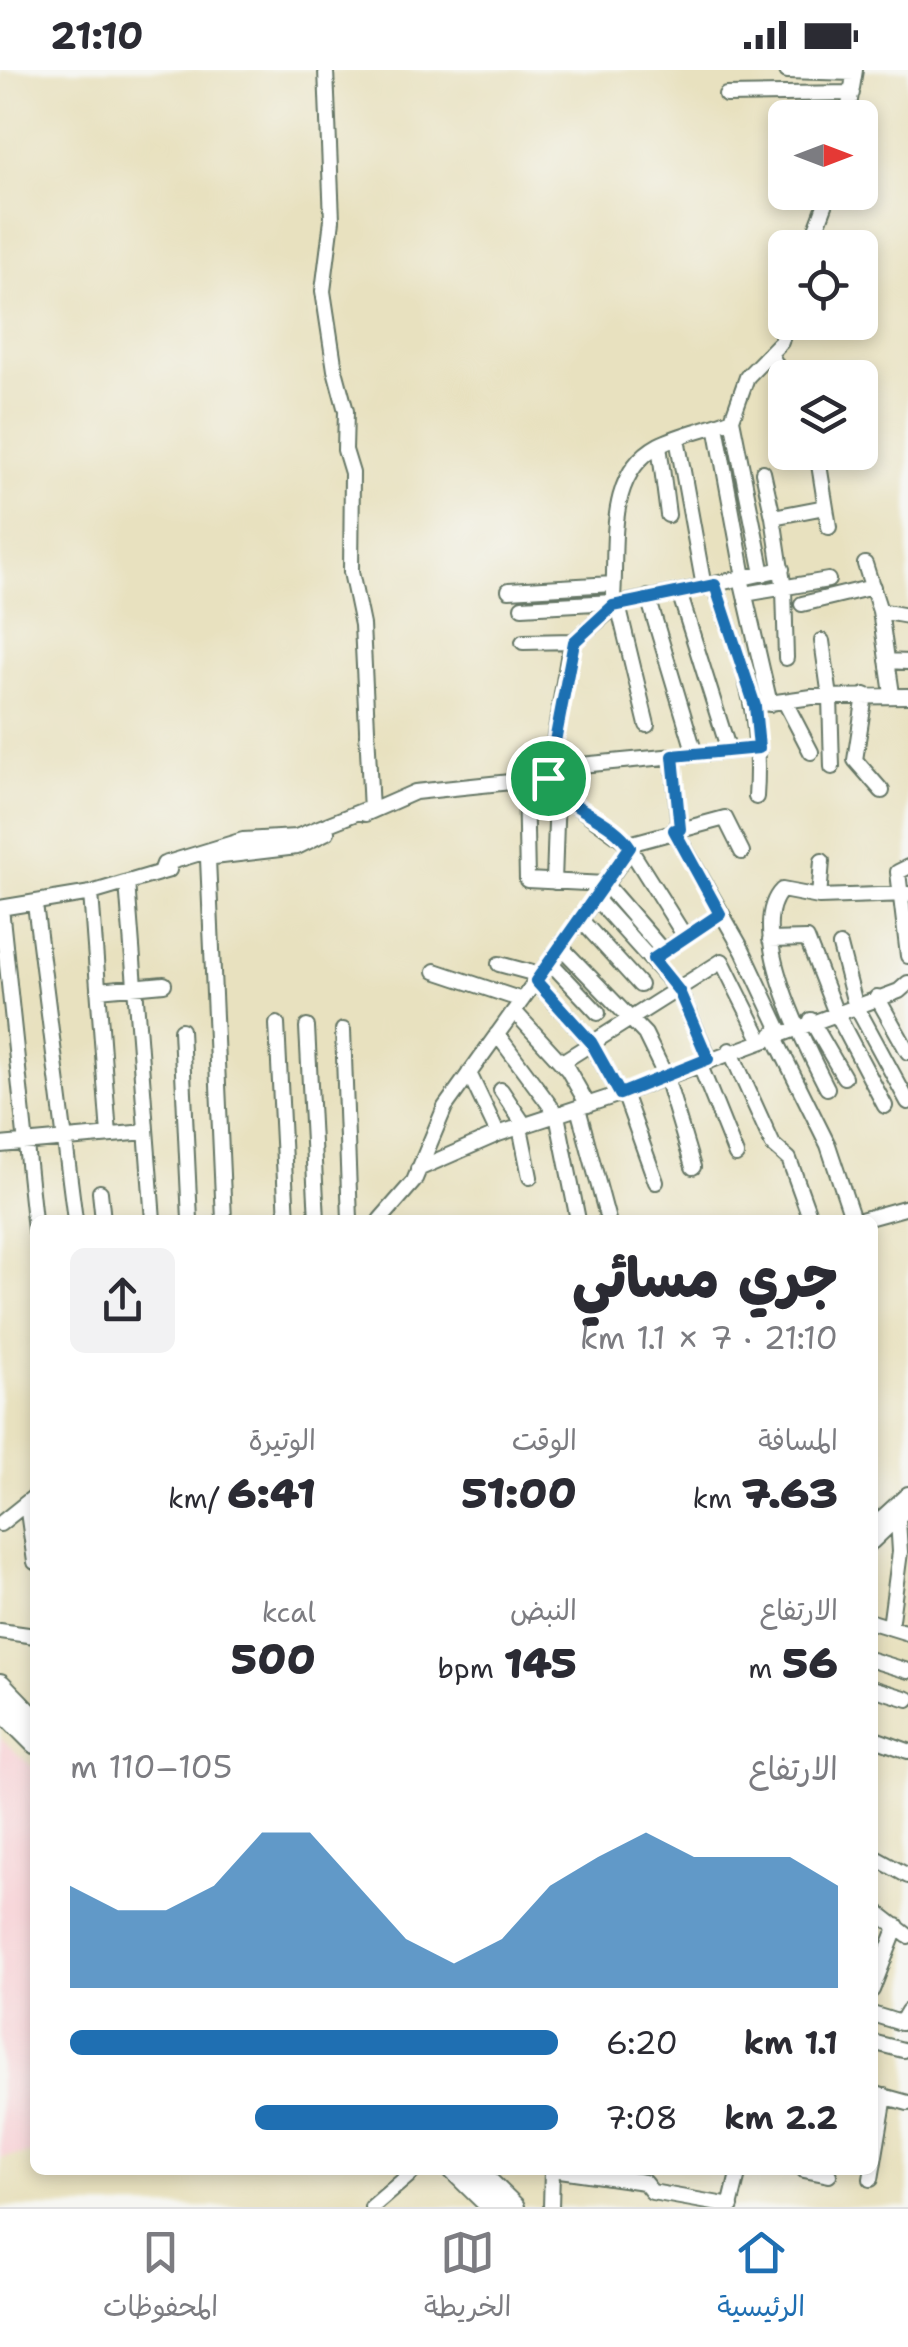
<!DOCTYPE html>
<html lang="ar">
<head>
<meta charset="utf-8">
<style>
	body { margin:0; font-family:"Shantell Sans","Playpen Sans Arabic",sans-serif; background:#f2f2f3; color:#2b2b33; direction:rtl; height:100vh; display:flex; flex-direction:column; font-size:38px; white-space:nowrap }
	* { box-sizing:border-box; margin:0 }
	p { font-size:32px; color:#7c7c81 }
	.icon { flex:none; width:55px; height:55px; fill:none; stroke:currentColor; stroke-width:2; stroke-linecap:round; stroke-linejoin:round }
	.map { position:relative; flex:1; overflow:hidden; direction:ltr }
	.sheet { position:absolute; left:30px; top:1145px; width:848px; height:960px; display:flex; flex-direction:column; background:#fff; border-radius:15px; box-shadow:0 5px 15px #0003; direction:rtl }
	.sheet>* { flex:none }
	.needle { width:65px; rotate:90deg }
	.fabs { position:absolute; left:768px; top:30px; display:grid; gap:20px }
	.fabs a { display:grid; place-items:center; width:110px; height:110px; border-radius:15px; background:#fff; box-shadow:0 5px 15px #0003; font-size:50px }
	.pin { position:absolute; display:grid; place-items:center; width:85px; height:85px; color:#fff; margin:-42px; border:5px solid #fff; border-radius:50%; box-shadow:0 2px 10px #0007 }
	.round { display:grid; place-items:center; flex:none; width:105px; height:105px; border-radius:15px; background:#f2f2f3 }
	.head { display:flex; align-items:center; justify-content:space-between; height:170px; padding:0 40px }
	h1 { font-size:55px; font-weight:800; line-height:75px }
	.metrics { display:grid; grid-template-columns:repeat(3,1fr); gap:15px; height:170px; padding:10px 40px }
	.metrics div { display:grid; align-content:center }
	.metrics b { font-size:42px; font-weight:800 }
	.metrics small { font-size:28px; font-weight:400 }
	.metrics p { font-size:28px }
	.chart { height:280px; padding:20px 40px }
	.chart p { display:flex; justify-content:space-between }
	.chart svg { width:100%; height:180px; margin-top:10px; fill:#1f6fb2; opacity:.7 }
	ul { padding:0 40px; list-style:none; font-size:32px }
	li { display:grid; grid-template-columns:160px 120px 1fr; align-items:center; height:75px }
	li i { height:25px; border-radius:12px; background:#1f6fb2 }
	.status { display:flex; justify-content:space-between; align-items:center; height:70px; padding:0 50px; background:#fff; direction:ltr }
	.status svg { height:28px; fill:currentColor }
	.tab-bar { display:flex; justify-content:space-around; align-items:center; height:140px; border-top:2px solid #e1e1e2; background:#fff; font-size:28px; color:#7c7c81 }
	.tab-bar a { display:grid; justify-items:center; gap:5px }
	.tab-bar .on { color:#1f6fb2 }
	.map>svg:first-child { display:block }
</style>
</head>
<body>
<div class="status"><b>21:10</b><svg viewBox="0 0 49 12"><path d="M0 12V9h3v3zM5 12V6h3v6zM10 12V3h3v9zM15 12V0h3v12zM26 1h20v11H26zM47 4h2v5h-2z"/></svg></div>
<div class="map">
<svg width="908" height="2137" viewBox="0 0 908 2137">
	<rect width="100%" height="100%" fill="#f6f6f2"/>
	<filter id="ink" filterUnits="userSpaceOnUse"><feTurbulence type="fractalNoise" baseFrequency=".01" numOctaves="2"/><feDisplacementMap in="SourceGraphic" scale="20" xChannelSelector="R" yChannelSelector="G"/><feConvolveMatrix kernelMatrix="1 2 1 2 8 2 1 2 1" color-interpolation-filters="sRGB"/></filter>
	<filter id="wash" filterUnits="userSpaceOnUse"><feTurbulence type="fractalNoise" baseFrequency=".0048" numOctaves="4" result="noise"/><feDisplacementMap in="SourceGraphic" scale="40" xChannelSelector="R" yChannelSelector="G"/><feGaussianBlur stdDeviation="2.25" result="paint"/><feColorMatrix in="noise" values="0 0 0 0 0 0 0 0 0 0 0 0 0 0 0 0 0 1.4 0 .05"/><feComposite in="paint" operator="in"/></filter>
	<g filter="url(#wash)">
		<rect width="100%" height="100%" fill="#e8e1bf"/>
		<!-- built -->
		<path fill="#f7cfd4" d="M 0,1667 L 35,1700 L 35,2083 L 0,2088 Z"/>
	</g>
	<g filter="url(#ink)">
		<g fill="none" stroke-linecap="round" stroke-linejoin="round">
			<defs>
				<path id="minor" d="M 787,1 L 854,3
					M 726,25 L 852,23
					M 847,48 L 855,0
					M 809,178 L 830,122
					M 770,283 L 785,312
					M 732,349 L 763,504
					M 716,355 L 744,507
					M 677,368 L 704,517
					M 659,375 L 668,445
					M 817,382 L 829,457
					M 763,402 L 773,447 L 825,437
					M 773,447 L 784,519 L 786,588
					M 865,494 L 880,541 L 892,624
					M 741,508 L 770,634
					M 715,515 C 742,596 762,639 756,727
					M 509,520 L 613,514
					M 679,522 L 782,499
					M 745,524 L 828,510
					M 648,527 L 695,684
					M 802,534 L 873,517
					M 613,535 L 679,522 L 729,681
					M 618,535 L 647,655
					M 522,537 L 613,532
					M 880,541 L 908,546
					M 822,571 L 830,627 L 832,697
					M 523,572 L 574,571
					M 887,591 L 908,592
					M 865,625 L 855,690 L 882,721
					M 785,632 L 811,682
					M 755,635 L 812,627 L 908,626
					M 673,686 L 679,759
					M 549,698 L 759,678
					M 525,709 L 527,810 L 605,814 L 663,881
					M 365,744 L 415,722 L 548,708
					M 674,760 L 743,881 L 781,962
					M 629,774 L 557,722 L 548,708 L 568,588 L 574,571 L 612,539 C 619,485 601,406 659,375 C 682,363 709,359 732,349 L 747,307 L 781,272 L 787,252
					M 629,774 L 725,748 L 742,782
					M 630,779 L 684,865
					M 214,787 L 297,777 L 327,762
					M 208,789 L 224,1150
					M 908,797 L 898,802 L 908,886
					M 161,802 L 164,794 L 243,770 L 296,767 L 364,740 L 371,741 L 362,555 L 351,502 L 352,403 L 345,380 L 346,341 L 335,300 L 323,221 L 332,150 L 326,0
					M 127,812 L 153,1150
					M 554,812 L 557,722
					M 91,823 L 109,1065
					M 819,827 L 822,791
					M 595,828 L 679,921 L 709,989
					M 35,834 L 75,1150
					M 0,838 L 91,823 L 169,800
					M 1,838 L 35,1160
					M 580,849 L 640,915
					M 770,870 L 807,869 L 835,941 L 885,1036
					M 840,876 L 855,934 L 908,1032
					M 561,877 L 645,964 L 666,1007 L 693,1097
					M 658,885 L 720,844
					M 550,892 L 598,943
					M 499,894 L 540,905
					M 435,901 L 522,930
					M 536,911 L 591,973 L 620,1024
					M 98,920 L 164,914
					M 877,927 L 908,982
					M 514,941 L 568,1000 L 588,1035
					M 811,950 L 844,1007
					M 277,954 L 287,1150
					M 307,957 L 317,1150
					M 181,960 L 190,1150
					M 343,960 L 350,1150
					M 497,964 L 557,1045 L 578,1150
					M 773,964 L 828,1075 L 853,1150
					M 730,980 L 773,1075 L 789,1089 L 811,1150
					M 562,992 L 722,891 L 761,969
					M 699,993 L 736,1085
					M 469,1003 L 498,1064
					M 827,1018 C 806,977 744,858 782,820 L 819,827 L 908,824
					M 501,1020 L 525,1056
					M 624,1023 L 656,1112
					M 578,1038 L 608,1150
					M 520,1057 L 530,1107
					M 0,1075 L 146,1062
					M 418,1099 L 498,1064 L 620,1024 L 899,921 L 908,913
					M 100,1122 L 103,1150
					M 380,1150 L 414,1111 L 445,1037 L 624,788 L 629,774
					M 861,1150 L 908,1137
					M 27,1434 L 35,1492
					M 0,1454 L 35,1426
					M 872,1457 L 908,1424
					M 872,1472 L 908,1438
					M 872,1552 L 908,1563
					M 890,1557 L 900,1482 L 898,1449
					M 0,1561 L 35,1566
					M 872,1590 L 908,1601
					M 872,1618 L 908,1629
					M 872,1668 L 908,1681
					M 872,1786 L 908,1806
					M 872,1838 L 908,1866
					M 872,1920 L 897,1856
					M 872,1944 L 901,1953 L 908,1941
					M 872,1972 L 903,1980
					M 872,2023 L 908,2033
					M 560,2100 L 644,2112 L 652,2122 L 731,2136
					M 804,2100 L 829,2105
					M 871,2109 L 885,2026
					M 372,2137 L 415,2100
					M 551,2137 L 552,2100
					M 730,2137 L 739,2100"/>
				<path id="highway" d="M 0,1614 L 35,1650
					M 0,1638 L 35,1673
					M 454,2100 L 492,2137
					M 476,2100 L 514,2137"/>
			</defs>
			<!-- minor casing -->
			<use href="#minor" stroke="#657665" stroke-width="18"/>
			<!-- highway casing -->
			<use href="#highway" stroke="#657665" stroke-width="24"/>
			<!-- minor -->
			<use href="#minor" stroke="#fff" stroke-width="14"/>
			<!-- highway -->
			<use href="#highway" stroke="#fff" stroke-width="20"/>
		</g>
	</g>
	<g fill="none" stroke-linecap="round" stroke-linejoin="round" filter="url(#ink)">
		<defs>
			<path id="route" d="M 715,515 L 755,636 L 759,678 L 673,686 L 680,759 L 674,760 L 720,844 L 653,889 L 679,921 L 708,989 L 620,1024 L 591,972 L 536,911 L 630,777 C 611,747 564,739 548,708 L 574,572 L 613,536 Z"/>
		</defs>
		<!-- route casing -->
		<use href="#route" stroke="#fff" stroke-width="20"/>
		<!-- route -->
		<use href="#route" stroke="#1f6fb2" stroke-width="12"/>
	</g>
</svg>
<div class="fabs">
<a><svg class="needle" viewBox="-14 -14 28 28"><path d="M0-13l5 13h-10z" fill="#e53935"/><path d="M0 13l5-13h-10z" fill="#7c7c81"/></svg></a>
<a><svg class="icon" aria-label="locate" viewBox="0 0 24 24"><circle cx="12" cy="12" r="6"/><path d="M12 2v4M12 18v4M2 12h4M18 12h4"/></svg></a>
<a><svg class="icon" aria-label="layers" viewBox="0 0 24 24"><path d="M12 4l9 5-9 5-9-5zM3 14l9 5 9-5"/></svg></a>
</div>
<div class="pin" style="left:548px;top:708px;background:#1e9e55"><svg class="icon" aria-label="arrive" viewBox="0 0 24 24"><path d="M6 21V4h12l-3 4 3 4H6"/></svg></div>
<section class="sheet">
<div class="head"><div><h1>جري مسائي</h1><p>21:10 · 7 × 1.1 km</p></div><a class="round"><svg class="icon" aria-label="share" viewBox="0 0 24 24"><path d="M12 15V3M7 8l5-5 5 5M5 13v7h14v-7"/></svg></a></div>
<div class="metrics">
<div><p>المسافة</p><b>7.63<small> km</small></b></div>
<div><p>الوقت</p><b>51:00</b></div>
<div><p>الوتيرة</p><b>6:41<small> /km</small></b></div>
</div>
<div class="metrics">
<div><p>الارتفاع</p><b>56<small> m</small></b></div>
<div><p>النبض</p><b>145<small> bpm</small></b></div>
<div><p>kcal</p><b>500</b></div>
</div>
<div class="chart"><p><span>الارتفاع</span>105–110 m</p>
<svg viewBox="0 0 160 44" preserveAspectRatio="none"><path d="M0 44V19L10 25L20 25L30 19L40 6L50 6L60 19L70 32L80 38L90 32L100 19L110 12L120 6L130 12L140 12L150 12L160 19V44z"/></svg>
</div>
<ul>
<li><b>1.1 km</b>6:20<i style="width:100%"></i></li>
<li><b>2.2 km</b>7:08<i style="width:62%"></i></li>
</ul>
</section>
</div>
<nav class="tab-bar">
<a class="on"><svg class="icon" aria-label="home" viewBox="0 0 24 24"><path d="M3 11l9-7 9 7M6 9v11h12V9"/></svg>الرئيسية</a>
<a><svg class="icon" aria-label="map" viewBox="0 0 24 24"><path d="M3 6l6-2 6 2 6-2v14l-6 2-6-2-6 2zM9 4v14M15 6v14"/></svg>الخريطة</a>
<a><svg class="icon" aria-label="saved" viewBox="0 0 24 24"><path d="M7 4h10v16l-5-4-5 4z"/></svg>المحفوظات</a>
</nav>
</body>
</html>
